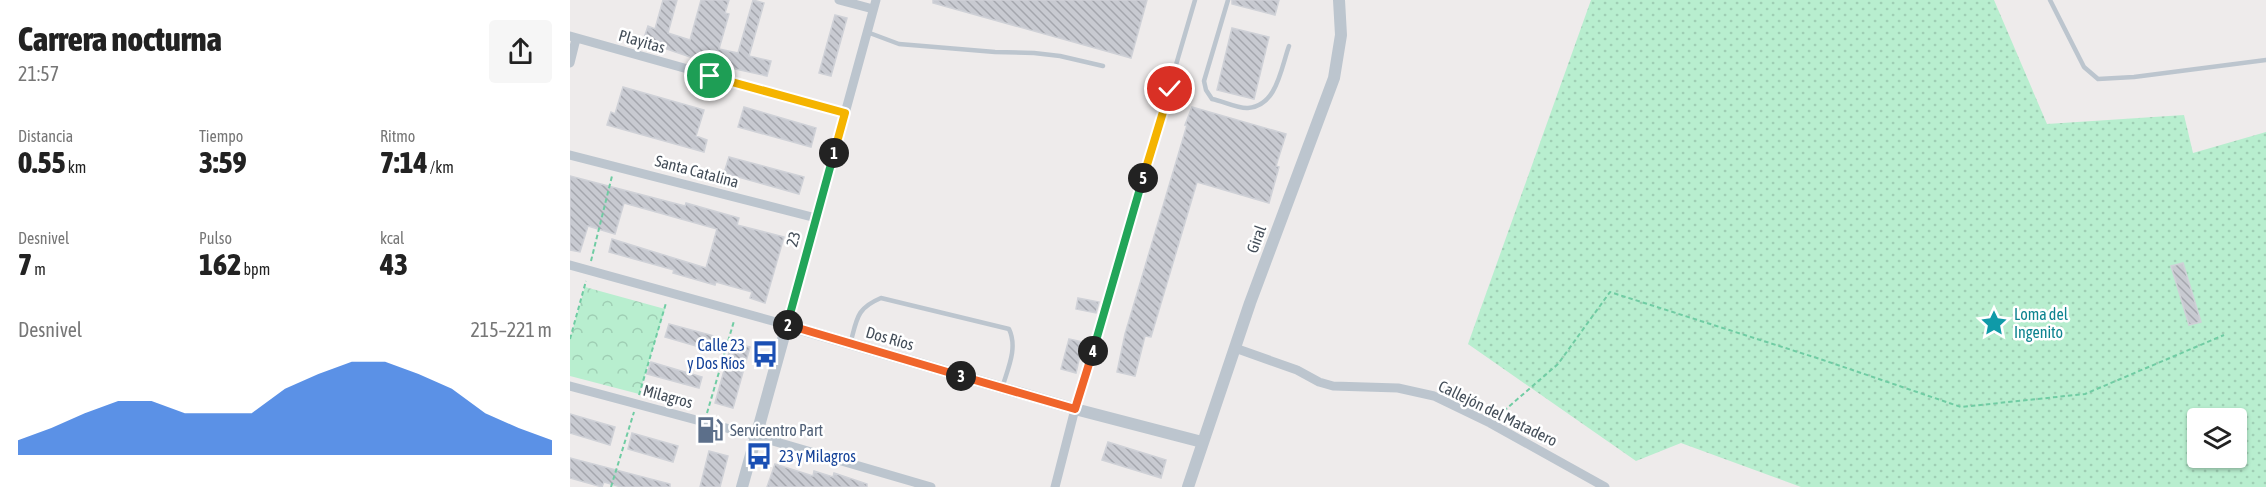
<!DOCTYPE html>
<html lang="es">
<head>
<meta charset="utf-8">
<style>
	body { margin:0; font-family:"Asap Condensed",sans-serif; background:#f6f6f6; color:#222; height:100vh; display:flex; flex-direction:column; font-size:22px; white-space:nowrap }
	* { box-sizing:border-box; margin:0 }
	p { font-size:20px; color:#767676 }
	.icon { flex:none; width:33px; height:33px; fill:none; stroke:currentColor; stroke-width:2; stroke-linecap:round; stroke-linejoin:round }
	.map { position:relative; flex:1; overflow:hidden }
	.drawer { display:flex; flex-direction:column; background:#fff; width:570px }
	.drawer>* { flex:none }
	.tools { position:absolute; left:1617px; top:408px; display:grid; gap:12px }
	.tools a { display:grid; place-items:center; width:60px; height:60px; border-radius:6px; background:#fff; box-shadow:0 2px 4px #0004; font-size:30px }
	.pin { position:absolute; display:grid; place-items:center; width:51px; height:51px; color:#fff; margin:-26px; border:3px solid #fff; border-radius:50%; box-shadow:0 2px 6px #0007 }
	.km { position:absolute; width:30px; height:30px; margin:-15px; border-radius:50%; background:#222; color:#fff; font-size:16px; line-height:30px; text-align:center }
	.round { display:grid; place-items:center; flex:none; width:63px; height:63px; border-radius:6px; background:#f6f6f6 }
	.summary { display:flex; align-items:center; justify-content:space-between; height:102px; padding:0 18px }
	h1 { font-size:33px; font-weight:800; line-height:45px }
	.stats { display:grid; grid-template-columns:repeat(3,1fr); gap:9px; height:102px; padding:6px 18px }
	.stats div { display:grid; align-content:center }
	.stats b { font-size:30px; font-weight:800 }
	.stats small { font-size:16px; font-weight:400 }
	.stats p { font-size:16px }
	.chart { height:168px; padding:12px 18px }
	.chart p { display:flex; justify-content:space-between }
	.chart svg { width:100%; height:108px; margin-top:6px; fill:#1763dc; opacity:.7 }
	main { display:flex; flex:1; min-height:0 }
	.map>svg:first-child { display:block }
</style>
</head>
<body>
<main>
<section class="drawer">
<div class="summary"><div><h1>Carrera nocturna</h1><p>21:57</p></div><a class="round"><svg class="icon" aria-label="share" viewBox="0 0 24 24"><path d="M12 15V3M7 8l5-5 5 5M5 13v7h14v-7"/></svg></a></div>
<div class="stats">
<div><p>Distancia</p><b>0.55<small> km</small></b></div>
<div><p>Tiempo</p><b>3:59</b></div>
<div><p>Ritmo</p><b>7:14<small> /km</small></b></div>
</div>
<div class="stats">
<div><p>Desnivel</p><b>7<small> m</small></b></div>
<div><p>Pulso</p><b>162<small> bpm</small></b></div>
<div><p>kcal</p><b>43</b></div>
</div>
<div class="chart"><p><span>Desnivel</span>215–221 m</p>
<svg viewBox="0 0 160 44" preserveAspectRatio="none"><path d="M0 44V38L10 33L20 27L30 22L40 22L50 27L60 27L70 27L80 17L90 11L100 6L110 6L120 11L130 17L140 27L150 33L160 38V44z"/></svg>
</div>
</section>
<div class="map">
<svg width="1696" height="487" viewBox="0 0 1696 487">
	<defs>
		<pattern id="grass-dots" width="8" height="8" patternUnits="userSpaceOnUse" patternTransform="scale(1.5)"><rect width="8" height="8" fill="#b8eecf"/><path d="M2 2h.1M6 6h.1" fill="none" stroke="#9fceb4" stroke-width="1.8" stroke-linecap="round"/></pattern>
		<pattern id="park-crowns" width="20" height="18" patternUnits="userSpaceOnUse" patternTransform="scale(1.5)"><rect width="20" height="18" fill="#b8eecf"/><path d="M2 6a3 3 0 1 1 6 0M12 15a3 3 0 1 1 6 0" fill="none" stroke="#9fceb4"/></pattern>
		<pattern id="building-back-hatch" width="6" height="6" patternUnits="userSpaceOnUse" patternTransform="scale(1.5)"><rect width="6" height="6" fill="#c8cad1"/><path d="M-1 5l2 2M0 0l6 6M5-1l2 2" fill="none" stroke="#a4a6ad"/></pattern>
	</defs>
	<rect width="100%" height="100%" fill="#eeebeb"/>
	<!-- grass -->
	<path fill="url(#grass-dots)" fill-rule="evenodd" d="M 1021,0 L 1424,0 L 1477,124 L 1614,115 L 1623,153 L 1696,132 L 1696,487 L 1231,487 L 1111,443 L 1066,461 L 898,344 ZM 1628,418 L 1666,418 L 1666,458 L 1628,458 Z"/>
	<!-- park -->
	<path fill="url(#park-crowns)" d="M 15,287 L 95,309 L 69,394 L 0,376 L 0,339 Z"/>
	<!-- building -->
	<path fill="url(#building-back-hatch)" stroke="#cfd1d7" stroke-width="1.5" d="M 93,0 L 107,0 L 98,33 L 120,40 L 131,0 L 159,0 L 155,13 L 159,14 L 149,49 L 168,53 L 183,0 L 194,3 L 179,56 L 201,61 L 197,76 L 138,63 L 73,41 L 78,26 L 85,29 Z
		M 363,0 L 577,0 L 561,58 L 363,3 Z
		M 662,0 L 709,0 L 705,15 L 662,4 Z
		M 265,15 L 277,18 L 261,76 L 249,73 Z
		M 662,28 L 699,37 L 684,99 L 647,90 Z
		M 53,87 L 134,110 L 126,136 L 137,140 L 134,152 L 37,125 L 41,112 L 45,114 Z
		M 174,107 L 246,128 L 241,147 L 168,127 Z
		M 622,107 L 716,134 L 706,166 L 709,167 L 699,203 L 627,182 L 581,337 L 575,336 L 565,376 L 547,372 L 555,334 L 617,125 L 615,125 Z
		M 159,157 L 234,177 L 229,194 L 154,173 Z
		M 0,176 L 115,206 L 116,203 L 169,218 L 167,225 L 214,237 L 195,303 L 180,298 L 182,292 L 146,282 L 145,285 L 103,273 L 104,270 L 39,252 L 42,239 L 136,268 L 147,229 L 54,203 L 45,234 L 18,226 L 10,252 L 0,250 Z
		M 1613,263 L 1631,322 L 1619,325 L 1601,266 Z
		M 508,298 L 529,302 L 526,313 L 506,309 Z
		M 99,324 L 144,336 L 140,350 L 95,337 Z
		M 499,339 L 513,342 L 506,373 L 491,369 Z
		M 162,342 L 180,347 L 163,408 L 145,403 Z
		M 81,362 L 132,377 L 129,388 L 77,374 Z
		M 0,414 L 45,427 L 40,445 L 0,433 Z
		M 62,433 L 108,446 L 103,462 L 58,449 Z
		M 538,442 L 596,460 L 591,478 L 532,460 Z
		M 139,451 L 158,456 L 150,487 L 130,487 Z
		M 0,458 L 100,484 L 100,487 L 51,487 L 34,482 L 32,487 L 0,478 Z
		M 205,464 L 243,476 L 244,471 L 263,477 L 264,473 L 297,484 L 297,487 L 197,487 Z"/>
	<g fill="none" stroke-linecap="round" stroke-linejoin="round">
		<!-- path -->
		<path stroke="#70cca3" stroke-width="2" stroke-dasharray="4.5 3" stroke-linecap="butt" d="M 21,261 L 42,176
			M 0,339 L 16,281
			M 69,395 L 96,303
			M 137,413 L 164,321
			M 928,416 L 988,364 L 1040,292 L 1253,360 L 1391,407 L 1515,394 L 1654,335
			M 41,487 L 64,412"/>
		<!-- service -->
		<path stroke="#bcc5ce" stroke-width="4.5" d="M 658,0 L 634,81 L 636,90 L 642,99 C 653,101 668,109 678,108 C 707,106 711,68 719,46
			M 1480,0 L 1514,67 L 1528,79 L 1564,77 L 1696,60
			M 297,32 L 329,44 L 425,52 L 464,53 L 490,56 L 533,66
			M 281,341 C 287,318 287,308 311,298 L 439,329 C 448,348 438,368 432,388
			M 505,409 L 625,0"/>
		<!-- minor -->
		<path stroke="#bcc5ce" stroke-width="9" d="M 269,0 L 303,9
			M 0,36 L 275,113
			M 0,63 L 6,39
			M 0,155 L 246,218
			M 0,265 L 217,325 L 306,0
			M 665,348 L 727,370 L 749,382 L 763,386 L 828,388 L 864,396 L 920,423 L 1035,487
			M 0,386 L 186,436 L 361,487
			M 485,487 L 505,409"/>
		<!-- tertiary -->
		<path stroke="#bcc5ce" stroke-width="12" d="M 172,487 L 217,325 L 505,409 L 632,442
			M 618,487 L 680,303 L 764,78 L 771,35 L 769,0"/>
	</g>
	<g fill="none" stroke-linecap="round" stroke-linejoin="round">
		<defs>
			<path id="split-1" d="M 140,76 L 275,113 L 264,153"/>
			<path id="split-2" d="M 218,325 L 217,325 L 264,153"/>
			<path id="split-3" d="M 218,325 L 391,376"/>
			<path id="split-4" d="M 391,376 L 505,409 L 523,351"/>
			<path id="split-5" d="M 523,351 L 573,178"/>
			<path id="split-6" d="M 573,178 L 600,89"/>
		</defs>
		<!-- split-1 casing -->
		<use href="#split-1" stroke="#fff" stroke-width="12"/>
		<!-- split-2 casing -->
		<use href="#split-2" stroke="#fff" stroke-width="12"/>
		<!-- split-3 casing -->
		<use href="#split-3" stroke="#fff" stroke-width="12"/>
		<!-- split-4 casing -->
		<use href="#split-4" stroke="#fff" stroke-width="12"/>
		<!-- split-5 casing -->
		<use href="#split-5" stroke="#fff" stroke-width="12"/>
		<!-- split-6 casing -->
		<use href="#split-6" stroke="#fff" stroke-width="12"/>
		<!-- split-1 -->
		<use href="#split-1" stroke="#f5b400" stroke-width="8"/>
		<!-- split-2 -->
		<use href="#split-2" stroke="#22a559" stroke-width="8"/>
		<!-- split-3 -->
		<use href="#split-3" stroke="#f0652b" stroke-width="8"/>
		<!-- split-4 -->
		<use href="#split-4" stroke="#f0652b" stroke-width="8"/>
		<!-- split-5 -->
		<use href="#split-5" stroke="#22a559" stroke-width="8"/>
		<!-- split-6 -->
		<use href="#split-6" stroke="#f5b400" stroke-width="8"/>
	</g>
	<!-- icons -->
	<defs>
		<symbol id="sight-bare" viewBox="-9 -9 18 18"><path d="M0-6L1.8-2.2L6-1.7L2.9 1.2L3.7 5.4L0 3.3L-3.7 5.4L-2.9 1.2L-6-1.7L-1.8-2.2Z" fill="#0f9aa8" stroke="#fff" stroke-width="2.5" paint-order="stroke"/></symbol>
		<symbol id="bus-bare" viewBox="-9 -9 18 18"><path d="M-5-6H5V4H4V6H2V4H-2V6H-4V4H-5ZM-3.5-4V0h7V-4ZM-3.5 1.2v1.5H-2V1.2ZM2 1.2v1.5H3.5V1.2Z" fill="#1a4fb4" stroke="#fff" stroke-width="2.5" paint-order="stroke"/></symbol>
		<symbol id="fuel-bare" viewBox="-9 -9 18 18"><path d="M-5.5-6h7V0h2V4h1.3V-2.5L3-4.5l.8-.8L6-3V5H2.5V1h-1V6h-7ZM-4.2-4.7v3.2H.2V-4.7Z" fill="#5c6f8a" stroke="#fff" stroke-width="2.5" paint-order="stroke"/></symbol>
	</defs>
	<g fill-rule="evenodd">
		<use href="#sight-bare" x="1405" y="304" width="38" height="38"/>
		<use href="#bus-bare" x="176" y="335" width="38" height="38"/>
		<use href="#fuel-bare" x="121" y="411" width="38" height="38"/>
		<use href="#bus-bare" x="170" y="437" width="38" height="38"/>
	</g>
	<g text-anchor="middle" stroke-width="5" stroke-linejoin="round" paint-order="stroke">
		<!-- street labels -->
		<g font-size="16" fill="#444e59" stroke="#fff">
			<text transform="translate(72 41) rotate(16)" y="6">Playitas</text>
			<text transform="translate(127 171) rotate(15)" y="6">Santa Catalina</text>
			<text transform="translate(223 239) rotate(-75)" y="6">23</text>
			<text transform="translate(686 239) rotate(-70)" y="6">Giral</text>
			<text transform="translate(320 338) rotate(16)" y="6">Dos Ríos</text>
			<text transform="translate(98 396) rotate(15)" y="6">Milagros</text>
			<text transform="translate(928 413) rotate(26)" y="6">Callejón del Matadero</text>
		</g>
		<!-- culture labels -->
		<g font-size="16" fill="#0d838f" stroke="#fff" text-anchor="start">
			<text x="1444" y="320">Loma del<tspan x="1444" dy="18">Ingenito</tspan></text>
		</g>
		<!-- transit labels -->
		<g font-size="16" fill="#164399" stroke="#fff" text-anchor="end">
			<text x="175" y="351">Calle 23<tspan x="175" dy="18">y Dos Ríos</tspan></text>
			<text x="209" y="462" text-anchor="start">23 y Milagros</text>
		</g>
		<!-- service labels -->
		<g font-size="16" fill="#4e5e75" stroke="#fff" text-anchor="start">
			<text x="160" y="436">Servicentro Part</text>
		</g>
	</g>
</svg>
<div class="tools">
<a><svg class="icon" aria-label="layers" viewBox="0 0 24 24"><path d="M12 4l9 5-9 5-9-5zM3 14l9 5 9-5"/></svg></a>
</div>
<div class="pin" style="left:140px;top:76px;background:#1e9e55"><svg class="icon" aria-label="arrive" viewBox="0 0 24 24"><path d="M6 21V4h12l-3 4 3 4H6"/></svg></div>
<div class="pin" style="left:600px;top:89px;background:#d93025"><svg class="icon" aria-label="check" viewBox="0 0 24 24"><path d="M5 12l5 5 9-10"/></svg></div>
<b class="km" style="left:264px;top:153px">1</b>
<b class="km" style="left:218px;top:325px">2</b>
<b class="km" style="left:391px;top:376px">3</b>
<b class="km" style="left:523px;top:351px">4</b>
<b class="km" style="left:573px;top:178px">5</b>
</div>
</main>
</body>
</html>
